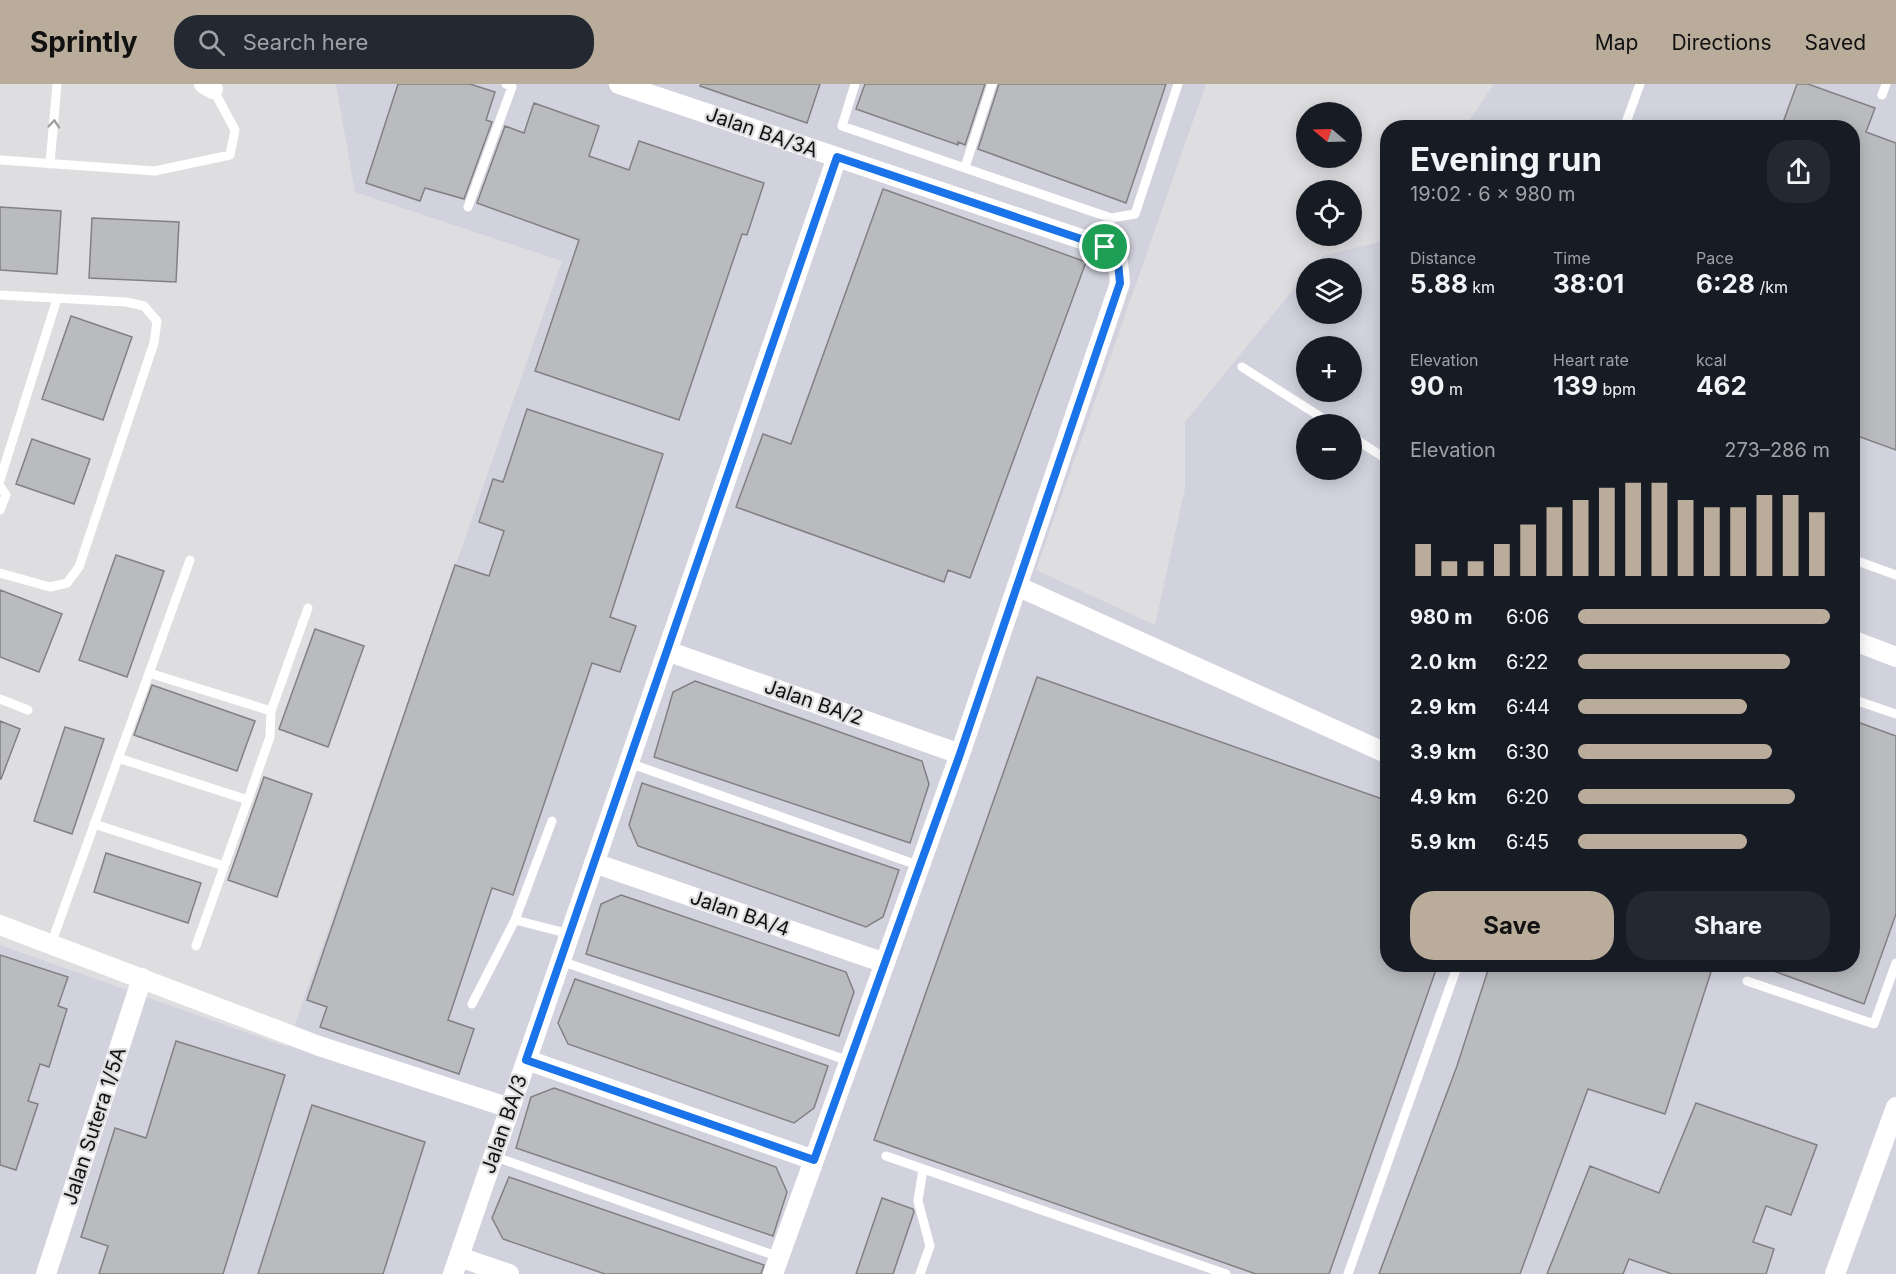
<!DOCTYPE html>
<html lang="en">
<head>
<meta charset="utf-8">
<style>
	body { margin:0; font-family:Inter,sans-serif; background:#242831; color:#f1f3f6; height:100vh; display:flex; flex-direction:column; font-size:22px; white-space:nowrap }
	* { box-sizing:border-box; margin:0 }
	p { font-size:20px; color:#9ea1a6 }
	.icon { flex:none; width:33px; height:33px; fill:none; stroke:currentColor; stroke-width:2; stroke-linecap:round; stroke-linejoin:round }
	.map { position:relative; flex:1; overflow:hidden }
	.sheet { position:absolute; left:1380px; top:36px; width:480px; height:852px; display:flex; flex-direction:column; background:#171b24; border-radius:24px; box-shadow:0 3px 15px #0003 }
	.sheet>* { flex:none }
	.needle { width:39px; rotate:289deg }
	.tools { position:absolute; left:1296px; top:18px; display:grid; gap:12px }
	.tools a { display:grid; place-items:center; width:66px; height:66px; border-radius:50%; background:#171b24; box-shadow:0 3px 15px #0003; font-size:30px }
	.pin { position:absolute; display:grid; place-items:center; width:51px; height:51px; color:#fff; margin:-26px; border:3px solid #fff; border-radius:50%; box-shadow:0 2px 6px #0007 }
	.round { display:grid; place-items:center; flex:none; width:63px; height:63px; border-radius:24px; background:#242831 }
	.summary { display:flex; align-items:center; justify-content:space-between; height:102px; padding:0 30px }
	h1 { font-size:33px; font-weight:700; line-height:45px }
	.stats { display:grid; grid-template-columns:repeat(3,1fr); gap:9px; height:102px; padding:6px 30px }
	.stats div { display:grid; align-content:center }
	.stats b { font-size:26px; font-weight:700 }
	.stats small { font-size:16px; font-weight:400 }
	.stats p { font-size:16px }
	.chart { height:168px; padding:12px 30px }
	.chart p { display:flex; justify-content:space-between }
	.chart svg { width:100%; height:108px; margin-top:6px; stroke:#b9ac9a; stroke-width:6 }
	.button { display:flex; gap:12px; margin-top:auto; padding:12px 30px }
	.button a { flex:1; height:69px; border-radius:24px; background:#b9ac9a; color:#111; font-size:24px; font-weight:700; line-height:69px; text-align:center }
	.button a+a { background:#242831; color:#f1f3f6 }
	ul { padding:0 30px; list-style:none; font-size:20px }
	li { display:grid; grid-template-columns:96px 72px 1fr; align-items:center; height:45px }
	li i { height:15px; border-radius:8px; background:#b9ac9a }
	header { display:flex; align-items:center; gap:36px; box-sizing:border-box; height:84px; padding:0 30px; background:#b9ac9a; color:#111 }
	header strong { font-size:28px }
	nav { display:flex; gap:33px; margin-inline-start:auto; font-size:21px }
	.search { width:420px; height:54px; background:#242831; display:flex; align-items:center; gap:15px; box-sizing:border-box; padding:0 21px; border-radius:24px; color:#9ea1a6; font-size:22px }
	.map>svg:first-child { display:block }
</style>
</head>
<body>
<header>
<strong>Sprintly</strong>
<div class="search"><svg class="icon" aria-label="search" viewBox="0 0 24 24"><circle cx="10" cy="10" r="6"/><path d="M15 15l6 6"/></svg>Search here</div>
<nav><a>Map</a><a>Directions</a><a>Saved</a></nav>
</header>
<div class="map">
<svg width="1896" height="1190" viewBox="0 0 1896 1190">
	<rect width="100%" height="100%" fill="#dedee1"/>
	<!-- built -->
	<path fill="#d1d2dd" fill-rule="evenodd" d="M 336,0 L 1206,0 L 1036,486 L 1155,541 L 1185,404 L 1185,338 L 1306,190 L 1306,230 L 1352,230 L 1352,184 L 1311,184 L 1322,172 L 1387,156 L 1388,880 L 1852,880 L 1852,44 L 1465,43 L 1494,0 L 1896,0 L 1896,1190 L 0,1190 L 0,861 L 287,963 L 562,177 L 355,108 ZM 1306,262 L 1352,262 L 1352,308 L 1306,308 ZM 1306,340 L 1352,340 L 1352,386 L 1306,386 Z"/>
	<!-- building -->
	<path fill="#babbbe" stroke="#818184" stroke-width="1.5" d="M 398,0 L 470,0 L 495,8 L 486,36 L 492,38 L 464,115 L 425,104 L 420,117 L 366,99 Z
		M 701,0 L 820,0 L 807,39 L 700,2 Z
		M 865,0 L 985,0 L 965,61 L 958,58 L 958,61 L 856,25 Z
		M 999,0 L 1166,0 L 1126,119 L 978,65 Z
		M 1797,0 L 1808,0 L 1875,24 L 1866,48 L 1896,59 L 1896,366 L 1852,350 L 1852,155 L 1859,138 L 1852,137 L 1852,44 L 1781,44 Z
		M 534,19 L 599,42 L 589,72 L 629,86 L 639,57 L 764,99 L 747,151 L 742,150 L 679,336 L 535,287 L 579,156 L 477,119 L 505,42 L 524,49 Z
		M 883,105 L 1086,178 L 970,494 L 948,486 L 944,498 L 736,423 L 763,350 L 791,360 Z
		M 0,123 L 61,127 L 57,190 L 0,186 Z
		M 92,134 L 179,138 L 176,198 L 89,194 Z
		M 71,232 L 132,253 L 103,336 L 42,315 Z
		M 527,325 L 663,370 L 610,533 L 636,542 L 620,588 L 592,579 L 513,811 L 492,804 L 448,936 L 474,945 L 459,990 L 320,943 L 327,923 L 307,916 L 455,481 L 489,492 L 504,447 L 479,438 L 493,395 L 503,398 Z
		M 32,355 L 90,375 L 74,420 L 16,400 Z
		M 116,471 L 164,487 L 127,593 L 79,576 Z
		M 0,506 L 62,530 L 39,588 L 0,573 Z
		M 315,545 L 364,562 L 328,663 L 279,645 Z
		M 1037,593 L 1388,717 L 1388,880 L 1438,880 L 1329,1190 L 1256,1190 L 874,1056 Z
		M 695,597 L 922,677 L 929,700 L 910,759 L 654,673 L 673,608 Z
		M 152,601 L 255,637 L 237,687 L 134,651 Z
		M 1852,636 L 1896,652 L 1896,830 L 1864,920 L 1760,882 L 1852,880 Z
		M 0,637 L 20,645 L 1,695 L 0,695 Z
		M 65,643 L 104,655 L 72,750 L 34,737 Z
		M 264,693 L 312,710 L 277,813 L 228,796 Z
		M 642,699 L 899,786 L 883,833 L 866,843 L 638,762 L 629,741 Z
		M 106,769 L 201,799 L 188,839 L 94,808 Z
		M 621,811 L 846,888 L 854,908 L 839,952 L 586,870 L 601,820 Z
		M 0,871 L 68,893 L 58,922 L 67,925 L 49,983 L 40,980 L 28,1017 L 38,1020 L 16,1086 L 0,1081 Z
		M 1490,880 L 1687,880 L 1711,888 L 1665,1030 L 1588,1005 L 1520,1190 L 1379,1190 L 1457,982 Z
		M 575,895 L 828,982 L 814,1024 L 794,1039 L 568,960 L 558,939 Z
		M 176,957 L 285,991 L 223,1190 L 99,1190 L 108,1162 L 81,1153 L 115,1044 L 146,1054 Z
		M 554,1004 L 776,1083 L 787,1108 L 773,1152 L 516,1064 L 531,1013 Z
		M 1696,1019 L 1817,1061 L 1791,1131 L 1766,1122 L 1753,1158 L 1774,1165 L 1766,1190 L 1672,1190 L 1629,1175 L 1623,1190 L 1547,1190 L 1590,1082 L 1659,1109 Z
		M 312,1021 L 425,1058 L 383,1190 L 258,1190 Z
		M 509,1093 L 764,1181 L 761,1190 L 605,1190 L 503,1155 L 492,1134 Z
		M 882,1114 L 913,1125 L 914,1128 L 893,1190 L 856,1190 Z"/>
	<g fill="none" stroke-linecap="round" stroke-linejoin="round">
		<!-- lane -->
		<path stroke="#fff" stroke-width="9" d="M 855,0 L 842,42 L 1111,134 L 1135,130 L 1178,0
			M 1882,11 L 1886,0
			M 1624,44 L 1640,0
			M 0,76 L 155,87 L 230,71 L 235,46 L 213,5
			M 50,80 L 57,0
			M 965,83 L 992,0
			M 468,123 L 512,3 L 506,0
			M 0,211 L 126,218 L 144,222 L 157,237 L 154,259 L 79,483 L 67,499 L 50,503 L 0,489
			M 1242,283 L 1332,340
			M 1352,353 L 1388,376
			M 0,396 L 57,215
			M 0,402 L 6,411 L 0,426
			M 1852,475 L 1896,491
			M 149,589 L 271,627 L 270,653 L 196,862
			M 0,615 L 28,626
			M 1852,615 L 1896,630
			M 271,627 L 308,524
			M 118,674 L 248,716
			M 629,679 L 920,782
			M 94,740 L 224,782
			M 515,836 L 570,850
			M 51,860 L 190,476
			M 561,877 L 849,977
			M 1747,897 L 1874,940 L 1896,879
			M 472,920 L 515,836 L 552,737
			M 493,1072 L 779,1173
			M 886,1072 L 1226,1190
			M 920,1190 L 930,1162 L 918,1117 L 923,1085
			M 1348,1190 L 1458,880"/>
		<!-- street -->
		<path stroke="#fff" stroke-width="20" d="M 204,0 L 213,5
			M 619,0 L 1105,163 L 1118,178 L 1120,199 L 960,670 L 773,1190
			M 1017,502 L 1388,670
			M 1852,556 L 1896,573
			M 667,567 L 960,670
			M 594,779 L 885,879
			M 0,841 L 319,962 L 510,1024
			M 527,976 L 814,1076
			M 459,1173 L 509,1190
			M 46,1190 L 142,894
			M 453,1190 L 837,73
			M 1835,1190 L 1896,1023"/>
	</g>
	<!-- one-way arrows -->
	<defs><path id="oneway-chevron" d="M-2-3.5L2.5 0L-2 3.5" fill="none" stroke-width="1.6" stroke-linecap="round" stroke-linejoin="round" transform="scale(1.5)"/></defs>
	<use stroke="#a0a0a1" href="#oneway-chevron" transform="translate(54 40) rotate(-85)"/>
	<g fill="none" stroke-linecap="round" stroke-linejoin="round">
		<defs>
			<path id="route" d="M 837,73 L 1105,163 L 1118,178 L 1120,199 L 960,670 L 814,1076 L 526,976 Z"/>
		</defs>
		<!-- route casing -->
		<use href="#route" stroke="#fff" stroke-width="12"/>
		<!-- route -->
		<use href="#route" stroke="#1a73e8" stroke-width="8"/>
	</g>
	<g text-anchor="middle" stroke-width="4.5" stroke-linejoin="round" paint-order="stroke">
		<!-- street labels -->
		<g font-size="20" fill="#121213" stroke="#dedee1">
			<text transform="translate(762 48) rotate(19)" y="7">Jalan BA/3A</text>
			<text transform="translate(814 618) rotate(19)" y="7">Jalan BA/2</text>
			<text transform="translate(740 829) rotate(19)" y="7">Jalan BA/4</text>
			<text transform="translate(504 1040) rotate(-71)" y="7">Jalan BA/3</text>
			<text transform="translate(94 1042) rotate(-72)" y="7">Jalan Sutera 1/5A</text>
		</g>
	</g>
</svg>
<div class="tools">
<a><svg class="needle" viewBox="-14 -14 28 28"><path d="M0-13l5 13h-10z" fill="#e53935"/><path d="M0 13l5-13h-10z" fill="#9ea1a6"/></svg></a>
<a><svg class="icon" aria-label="locate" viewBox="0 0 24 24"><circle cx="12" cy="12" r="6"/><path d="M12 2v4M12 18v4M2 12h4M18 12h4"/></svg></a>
<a><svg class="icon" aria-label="layers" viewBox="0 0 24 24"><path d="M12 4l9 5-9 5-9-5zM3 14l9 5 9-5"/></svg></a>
<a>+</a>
<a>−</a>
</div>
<div class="pin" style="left:1105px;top:163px;background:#1e9e55"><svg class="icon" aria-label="arrive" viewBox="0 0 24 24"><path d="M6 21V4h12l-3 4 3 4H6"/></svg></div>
<section class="sheet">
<div class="summary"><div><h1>Evening run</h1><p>19:02 · 6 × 980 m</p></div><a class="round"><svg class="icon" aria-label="share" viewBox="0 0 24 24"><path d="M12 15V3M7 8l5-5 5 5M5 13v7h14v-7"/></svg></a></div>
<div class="stats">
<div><p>Distance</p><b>5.88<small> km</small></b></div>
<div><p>Time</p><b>38:01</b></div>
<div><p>Pace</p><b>6:28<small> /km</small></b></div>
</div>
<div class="stats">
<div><p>Elevation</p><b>90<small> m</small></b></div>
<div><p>Heart rate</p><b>139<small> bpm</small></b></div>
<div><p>kcal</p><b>462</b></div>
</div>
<div class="chart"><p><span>Elevation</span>273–286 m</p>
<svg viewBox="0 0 160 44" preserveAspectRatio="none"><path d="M5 44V31M15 44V38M25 44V38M35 44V31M45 44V23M55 44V16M65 44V13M75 44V8M85 44V6M95 44V6M105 44V13M115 44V16M125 44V16M135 44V11M145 44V11M155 44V18"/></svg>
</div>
<ul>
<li><b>980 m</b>6:06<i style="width:100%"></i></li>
<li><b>2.0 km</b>6:22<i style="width:84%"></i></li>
<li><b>2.9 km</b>6:44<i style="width:67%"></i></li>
<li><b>3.9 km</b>6:30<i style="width:77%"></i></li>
<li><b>4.9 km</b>6:20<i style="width:86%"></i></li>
<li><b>5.9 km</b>6:45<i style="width:67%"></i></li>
</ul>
<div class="button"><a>Save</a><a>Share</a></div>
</section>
</div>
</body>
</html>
